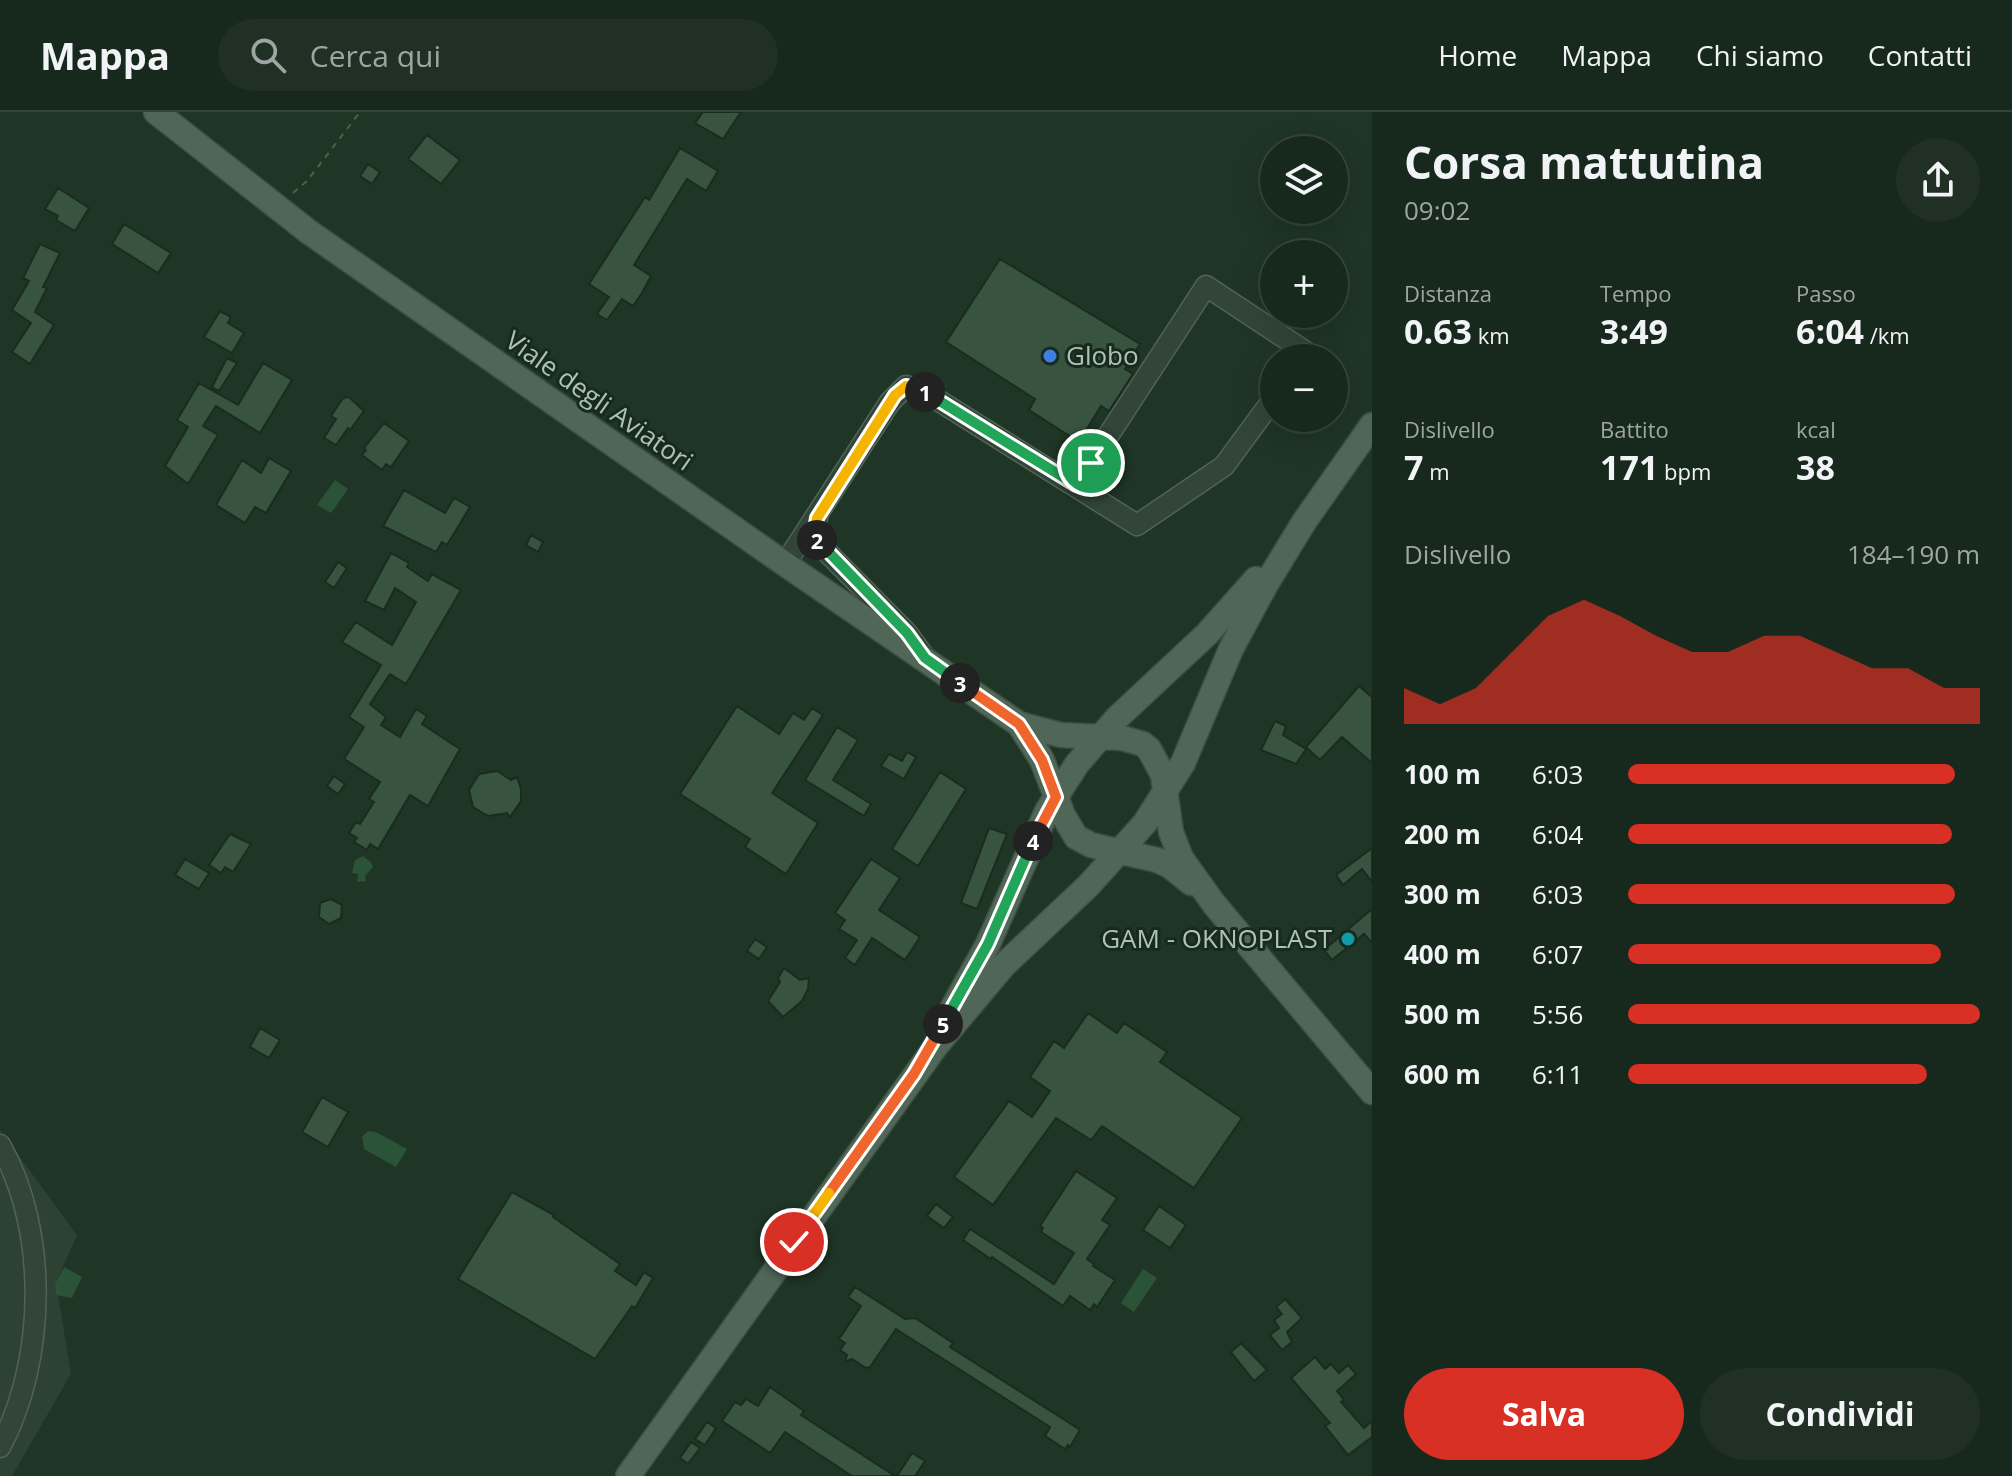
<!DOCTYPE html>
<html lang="it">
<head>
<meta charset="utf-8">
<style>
	body { margin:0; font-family:"Open Sans",sans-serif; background:#203025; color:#f1f3f6; height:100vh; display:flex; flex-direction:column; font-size:30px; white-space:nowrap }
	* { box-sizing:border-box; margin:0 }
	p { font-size:26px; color:#9ea6a3 }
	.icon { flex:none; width:44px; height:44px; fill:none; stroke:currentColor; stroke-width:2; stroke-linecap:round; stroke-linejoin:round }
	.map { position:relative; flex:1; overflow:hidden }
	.details { display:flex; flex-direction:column; background:#17281c; width:640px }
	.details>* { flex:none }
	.fabs { position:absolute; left:1260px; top:24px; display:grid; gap:16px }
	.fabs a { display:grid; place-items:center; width:88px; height:88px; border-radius:50%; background:#17281c; box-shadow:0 8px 32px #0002,0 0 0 2px #36443b; font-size:40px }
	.pin { position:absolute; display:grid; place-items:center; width:68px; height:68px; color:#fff; margin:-34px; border:4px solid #fff; border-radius:50%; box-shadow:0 2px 8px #0007 }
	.km { position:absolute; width:40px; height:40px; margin:-20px; border-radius:50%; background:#222; color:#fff; font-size:22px; line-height:40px; text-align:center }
	.round { display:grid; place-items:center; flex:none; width:84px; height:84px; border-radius:42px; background:#203025 }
	.overview { display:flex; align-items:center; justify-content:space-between; height:136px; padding:0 32px }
	h1 { font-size:44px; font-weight:700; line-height:60px }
	.stats { display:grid; grid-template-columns:repeat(3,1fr); gap:12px; height:136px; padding:8px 32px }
	.stats div { display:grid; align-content:center }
	.stats b { font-size:34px; font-weight:700 }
	.stats small { font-size:22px; font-weight:400 }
	.stats p { font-size:22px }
	.chart { height:224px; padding:16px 32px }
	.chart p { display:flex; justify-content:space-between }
	.chart svg { width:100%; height:144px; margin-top:8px; fill:#d93025; opacity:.7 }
	.cta { display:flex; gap:16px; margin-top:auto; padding:16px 32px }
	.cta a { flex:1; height:92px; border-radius:48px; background:#d93025; color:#fff; font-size:32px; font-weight:700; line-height:92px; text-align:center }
	.cta a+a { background:#203025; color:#f1f3f6 }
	ul { padding:0 32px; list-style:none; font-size:26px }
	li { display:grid; grid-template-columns:128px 96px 1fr; align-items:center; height:60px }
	li i { height:20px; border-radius:10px; background:#d93025 }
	header { display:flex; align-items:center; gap:48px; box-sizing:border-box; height:112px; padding:0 40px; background:#17281c; border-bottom:2px solid #36443b }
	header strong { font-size:38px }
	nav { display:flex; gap:44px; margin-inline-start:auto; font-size:28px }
	.search { width:560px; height:72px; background:#203025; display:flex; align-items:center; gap:20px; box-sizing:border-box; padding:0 28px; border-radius:44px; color:#9ea6a3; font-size:30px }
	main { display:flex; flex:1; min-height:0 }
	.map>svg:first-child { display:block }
</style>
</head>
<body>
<header>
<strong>Mappa</strong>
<div class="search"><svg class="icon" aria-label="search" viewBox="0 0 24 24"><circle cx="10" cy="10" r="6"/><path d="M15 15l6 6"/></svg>Cerca qui</div>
<nav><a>Home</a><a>Mappa</a><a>Chi siamo</a><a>Contatti</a></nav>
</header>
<main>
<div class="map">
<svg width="1372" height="1364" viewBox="0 0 1372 1364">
	<rect width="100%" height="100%" fill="#1f3525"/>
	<!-- airport -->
	<path fill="#2d4233" d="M 0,1018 L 77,1123 L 56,1170 L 71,1262 L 12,1364 L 0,1364 Z"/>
	<!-- water -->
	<path fill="#2b5337" d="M 335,368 L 348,377 L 331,401 L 317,393 Z
		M 363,744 L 371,750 L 373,755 L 365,764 L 366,769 L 357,770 L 358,762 L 352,761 L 355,748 Z
		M 368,1019 L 376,1020 L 407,1037 L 396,1055 L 364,1037 L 362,1025 Z
		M 64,1155 L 82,1165 L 72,1186 L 56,1183 L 55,1172 Z
		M 1143,1157 L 1157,1166 L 1134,1200 L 1121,1191 Z"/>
	<!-- building -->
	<path fill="#385340" stroke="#1a2c1f" stroke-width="2" d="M 703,0 L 741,0 L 723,27 L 695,11 Z
		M 427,23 L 460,48 L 441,72 L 408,47 Z
		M 680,36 L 718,59 L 706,79 L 687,67 L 634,153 L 651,164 L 642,181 L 633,194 L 622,187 L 607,208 L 597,202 L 609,185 L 589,172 L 645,85 L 649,88 Z
		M 368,52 L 380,60 L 372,72 L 360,64 Z
		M 58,76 L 89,96 L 75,119 L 56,108 L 58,104 L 45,97 Z
		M 124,112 L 171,141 L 158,161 L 112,132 Z
		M 40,132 L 60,141 L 43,175 L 47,176 L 35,200 L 54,213 L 30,252 L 12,240 L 31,211 L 12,198 L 29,169 L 23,166 Z
		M 1000,147 L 1140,232 L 1125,257 L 1133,262 L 1109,299 L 1101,294 L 1079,330 L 1029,298 L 1035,287 L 946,230 Z
		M 220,199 L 231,205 L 228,211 L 244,221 L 232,241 L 204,225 Z
		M 227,246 L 237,251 L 219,279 L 212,275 Z
		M 263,251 L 292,268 L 260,321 L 216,294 L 203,314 L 218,323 L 188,372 L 165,354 L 188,315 L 177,308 L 199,271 L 238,293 Z
		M 349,285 L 364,299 L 350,318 L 348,316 L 336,333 L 324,326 L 336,307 L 331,304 L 343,286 Z
		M 384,311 L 409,329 L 391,355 L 386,352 L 382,358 L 362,343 L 366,338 L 364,336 Z
		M 269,346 L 291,359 L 266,401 L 255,395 L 245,411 L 216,393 L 242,348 L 261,361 Z
		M 404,378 L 445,401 L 454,386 L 470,395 L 447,433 L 442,430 L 436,440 L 383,414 Z
		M 531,423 L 543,430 L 538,440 L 526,433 Z
		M 391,441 L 409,451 L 407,455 L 428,469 L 432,462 L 461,478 L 406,572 L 390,562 L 370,592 L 386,605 L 381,613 L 400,625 L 416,597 L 427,604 L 422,612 L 460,637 L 428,694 L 410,683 L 378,737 L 370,732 L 367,738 L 354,730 L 357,726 L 349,721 L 356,710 L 360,712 L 374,690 L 369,687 L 380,670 L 344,647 L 364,615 L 349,605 L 381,553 L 342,530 L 356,510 L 392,533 L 416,490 L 395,476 L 384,498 L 365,489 Z
		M 338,450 L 347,456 L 334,476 L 325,470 Z
		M 1359,574 L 1372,585 L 1372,651 L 1342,625 L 1320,648 L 1306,635 Z
		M 737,594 L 779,622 L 793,601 L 804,608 L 812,596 L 823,603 L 772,681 L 818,711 L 786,762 L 745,735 L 750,727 L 680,682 Z
		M 1275,609 L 1286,614 L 1283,623 L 1306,637 L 1296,652 L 1261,638 Z
		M 837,615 L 858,628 L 833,668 L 871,692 L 864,704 L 805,668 Z
		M 907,640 L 916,645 L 904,667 L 881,654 L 889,642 L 902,649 Z
		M 497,659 L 511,668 L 517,665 L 521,677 L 521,689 L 510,705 L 507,701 L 488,704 L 473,695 L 469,678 L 479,662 Z
		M 940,660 L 966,677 L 918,754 L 892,737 Z
		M 334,664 L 345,672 L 338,682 L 327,674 Z
		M 989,716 L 1007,722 L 977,797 L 961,791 Z
		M 230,722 L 251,732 L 233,760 L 225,755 L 221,761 L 209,753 Z
		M 1372,736 L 1372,770 L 1362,757 L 1343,773 L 1336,763 Z
		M 185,747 L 209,761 L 199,777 L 175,763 Z
		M 871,747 L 900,766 L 879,798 L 920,825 L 905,848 L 872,826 L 855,853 L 845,846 L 857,828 L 839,817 L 845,808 L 835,801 Z
		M 331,787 L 342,793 L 341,806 L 329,812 L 319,805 L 320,791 Z
		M 1372,797 L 1372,831 L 1364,822 L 1332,848 L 1324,838 Z
		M 755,827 L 767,835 L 759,847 L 747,839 Z
		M 784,856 L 800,868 L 809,866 L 808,877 L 802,889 L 783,905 L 768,889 L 780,870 L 778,866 Z
		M 1088,901 L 1117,921 L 1124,911 L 1167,940 L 1160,950 L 1242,1006 L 1194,1076 L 1102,1014 L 1091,1028 L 1056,1006 L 993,1093 L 954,1065 L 1009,989 L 1032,1005 L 1050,979 L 1030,965 L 1054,929 L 1064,936 Z
		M 260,916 L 280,928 L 269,946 L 250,935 Z
		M 322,985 L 348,1000 L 328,1035 L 302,1020 Z
		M 1076,1059 L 1117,1086 L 1102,1108 L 1110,1113 L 1087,1147 L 1094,1152 L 1093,1154 L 1115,1168 L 1097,1195 L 1094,1192 L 1090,1198 L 1070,1184 L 1063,1194 L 992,1145 L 991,1147 L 963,1128 L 970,1117 L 1054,1172 L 1074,1141 L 1041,1120 L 1043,1116 L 1040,1114 Z
		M 512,1080 L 554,1103 L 553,1105 L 620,1152 L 615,1159 L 636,1173 L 644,1160 L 653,1166 L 635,1196 L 632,1194 L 595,1247 L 458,1167 Z
		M 936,1092 L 953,1105 L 944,1116 L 927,1104 Z
		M 1159,1094 L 1186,1113 L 1170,1136 L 1143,1118 Z
		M 855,1175 L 905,1207 L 915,1206 L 953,1231 L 950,1235 L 1071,1312 L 1080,1318 L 1070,1335 L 1068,1333 L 1065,1337 L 1045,1324 L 1050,1315 L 896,1217 L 870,1255 L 866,1256 L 852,1247 L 845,1250 L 847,1243 L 840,1238 L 845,1231 L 839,1227 L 861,1194 L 848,1185 Z
		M 1285,1187 L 1302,1206 L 1287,1220 L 1292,1230 L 1282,1238 L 1270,1223 L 1279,1216 L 1274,1208 L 1282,1202 L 1276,1195 Z
		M 1241,1231 L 1267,1258 L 1254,1269 L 1231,1240 Z
		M 1315,1245 L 1325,1257 L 1331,1252 L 1339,1261 L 1348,1253 L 1356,1262 L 1337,1279 L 1344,1288 L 1341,1290 L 1364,1316 L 1372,1309 L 1372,1325 L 1348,1343 L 1325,1314 L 1330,1311 L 1291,1266 Z
		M 770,1275 L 804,1299 L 801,1303 L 895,1364 L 852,1364 L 785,1320 L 770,1341 L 722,1309 L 735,1290 L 741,1293 L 746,1287 L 758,1294 Z
		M 707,1310 L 716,1316 L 705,1333 L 695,1327 Z
		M 691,1330 L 700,1336 L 688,1352 L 680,1346 Z
		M 912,1341 L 925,1349 L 915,1364 L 897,1364 Z"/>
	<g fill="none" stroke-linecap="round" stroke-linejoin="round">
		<defs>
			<path id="minor" d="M 1076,373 L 1206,174 L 1306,240 L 1302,246
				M 817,406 L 814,422 L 819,432 L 907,521 L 923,543
				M 785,452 L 890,290 L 906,274 L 925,280 L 1137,413 L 1224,354 L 1274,286
				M 0,1033 C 49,1119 46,1249 0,1335"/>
			<path id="major" d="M 156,0 L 309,120 L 785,452 L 1019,612 L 1061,623 L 1122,626 L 1143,632 L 1149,637 L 1163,663 L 1171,720 L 1181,746 L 1214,792 L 1372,980
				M 1019,612 L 1042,648 L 1063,703 L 1076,725 L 1091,733 L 1157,748 L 1170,754 L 1191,771
				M 953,895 L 988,832 L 1047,699 L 1077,652 L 1117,606 L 1207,522 L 1256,467
				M 628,1364 L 936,934 L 1004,853 L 1088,774 L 1145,711 L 1183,651 L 1231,537 L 1265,474 L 1304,410 L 1372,313"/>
		</defs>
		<!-- minor casing -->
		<use href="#minor" stroke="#506456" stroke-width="23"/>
		<!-- major casing -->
		<use href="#major" stroke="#3c4f41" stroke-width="27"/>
		<!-- path -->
		<path stroke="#4f614d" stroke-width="2" stroke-dasharray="6 6" stroke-linecap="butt" d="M 293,81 L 307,69 L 360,0"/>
		<!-- minor -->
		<use href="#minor" stroke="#324538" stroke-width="20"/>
		<!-- major -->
		<use href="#major" stroke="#506657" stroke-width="24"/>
	</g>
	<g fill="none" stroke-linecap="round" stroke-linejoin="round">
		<defs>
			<path id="split-1" d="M 925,280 L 1076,373 L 1091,351"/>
			<path id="split-2" d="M 817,428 L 814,422 L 817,406 L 895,283 L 906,274 L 925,280"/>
			<path id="split-3" d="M 817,428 L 907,521 L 925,546 L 960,571"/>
			<path id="split-4" d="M 960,571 L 1019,612 L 1042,648 L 1056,685 L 1033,729"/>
			<path id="split-5" d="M 943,912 L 988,832 L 1033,729"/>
			<path id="split-6" d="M 829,1081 L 914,962 L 943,912"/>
			<path id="split-7" d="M 794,1130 L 829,1081"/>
		</defs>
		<!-- split-1 casing -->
		<use href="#split-1" stroke="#fff" stroke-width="16"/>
		<!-- split-2 casing -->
		<use href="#split-2" stroke="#fff" stroke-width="16"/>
		<!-- split-3 casing -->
		<use href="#split-3" stroke="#fff" stroke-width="16"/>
		<!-- split-4 casing -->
		<use href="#split-4" stroke="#fff" stroke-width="16"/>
		<!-- split-5 casing -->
		<use href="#split-5" stroke="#fff" stroke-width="16"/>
		<!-- split-6 casing -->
		<use href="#split-6" stroke="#fff" stroke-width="16"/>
		<!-- split-7 casing -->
		<use href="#split-7" stroke="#fff" stroke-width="16"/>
		<!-- split-1 -->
		<use href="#split-1" stroke="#22a559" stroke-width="10"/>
		<!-- split-2 -->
		<use href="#split-2" stroke="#f5b400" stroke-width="10"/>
		<!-- split-3 -->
		<use href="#split-3" stroke="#22a559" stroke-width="10"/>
		<!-- split-4 -->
		<use href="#split-4" stroke="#f0652b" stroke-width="10"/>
		<!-- split-5 -->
		<use href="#split-5" stroke="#22a559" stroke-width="10"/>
		<!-- split-6 -->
		<use href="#split-6" stroke="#f0652b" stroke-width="10"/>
		<!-- split-7 -->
		<use href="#split-7" stroke="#f5b400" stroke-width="10"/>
	</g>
	<!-- markers -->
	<circle fill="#3f7fe0" stroke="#182a1d" stroke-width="3" cx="1050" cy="244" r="8"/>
	<circle fill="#0f9aa8" stroke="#182a1d" stroke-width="3" cx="1348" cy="827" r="8"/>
	<g text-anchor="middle" stroke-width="6" stroke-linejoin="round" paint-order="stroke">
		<!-- poi labels -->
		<g font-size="26" fill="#acc3b4" stroke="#182a1d" text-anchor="start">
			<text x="1066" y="253">Globo</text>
			<text x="1332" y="836" text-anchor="end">GAM - OKNOPLAST</text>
		</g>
		<!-- street labels -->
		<g font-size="26" fill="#acc3b4" stroke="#182a1d">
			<text transform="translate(599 289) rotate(35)" y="9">Viale degli Aviatori</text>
		</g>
	</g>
</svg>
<div class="fabs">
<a><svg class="icon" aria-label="layers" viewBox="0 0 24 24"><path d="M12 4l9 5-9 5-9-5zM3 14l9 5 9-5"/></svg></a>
<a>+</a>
<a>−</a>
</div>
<div class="pin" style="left:1091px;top:351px;background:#1e9e55"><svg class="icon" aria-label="arrive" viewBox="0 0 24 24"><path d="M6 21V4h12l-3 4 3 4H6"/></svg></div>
<div class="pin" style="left:794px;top:1130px;background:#d93025"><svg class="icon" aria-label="check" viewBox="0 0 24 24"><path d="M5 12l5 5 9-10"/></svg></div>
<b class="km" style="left:925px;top:280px">1</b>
<b class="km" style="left:817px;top:428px">2</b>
<b class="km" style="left:960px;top:571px">3</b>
<b class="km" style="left:1033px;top:729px">4</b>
<b class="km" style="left:943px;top:912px">5</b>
</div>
<section class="details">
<div class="overview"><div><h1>Corsa mattutina</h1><p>09:02</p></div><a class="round"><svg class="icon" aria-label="share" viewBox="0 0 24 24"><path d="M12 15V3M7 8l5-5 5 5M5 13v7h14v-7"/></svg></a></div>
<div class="stats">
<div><p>Distanza</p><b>0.63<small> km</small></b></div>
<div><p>Tempo</p><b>3:49</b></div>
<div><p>Passo</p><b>6:04<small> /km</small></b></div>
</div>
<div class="stats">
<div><p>Dislivello</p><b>7<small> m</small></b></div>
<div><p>Battito</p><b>171<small> bpm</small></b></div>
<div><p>kcal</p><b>38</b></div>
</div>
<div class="chart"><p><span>Dislivello</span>184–190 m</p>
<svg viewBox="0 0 160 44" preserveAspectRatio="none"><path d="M0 44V33L10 38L20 33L30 22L40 11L50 6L60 11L70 17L80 22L90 22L100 17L110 17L120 22L130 27L140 27L150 33L160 33V44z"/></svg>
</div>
<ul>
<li><b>100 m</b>6:03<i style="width:93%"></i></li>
<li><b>200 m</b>6:04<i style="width:92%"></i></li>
<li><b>300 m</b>6:03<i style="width:93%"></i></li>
<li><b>400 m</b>6:07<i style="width:89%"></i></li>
<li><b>500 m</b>5:56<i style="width:100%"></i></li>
<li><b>600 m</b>6:11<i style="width:85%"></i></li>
</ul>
<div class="cta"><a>Salva</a><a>Condividi</a></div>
</section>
</main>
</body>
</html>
